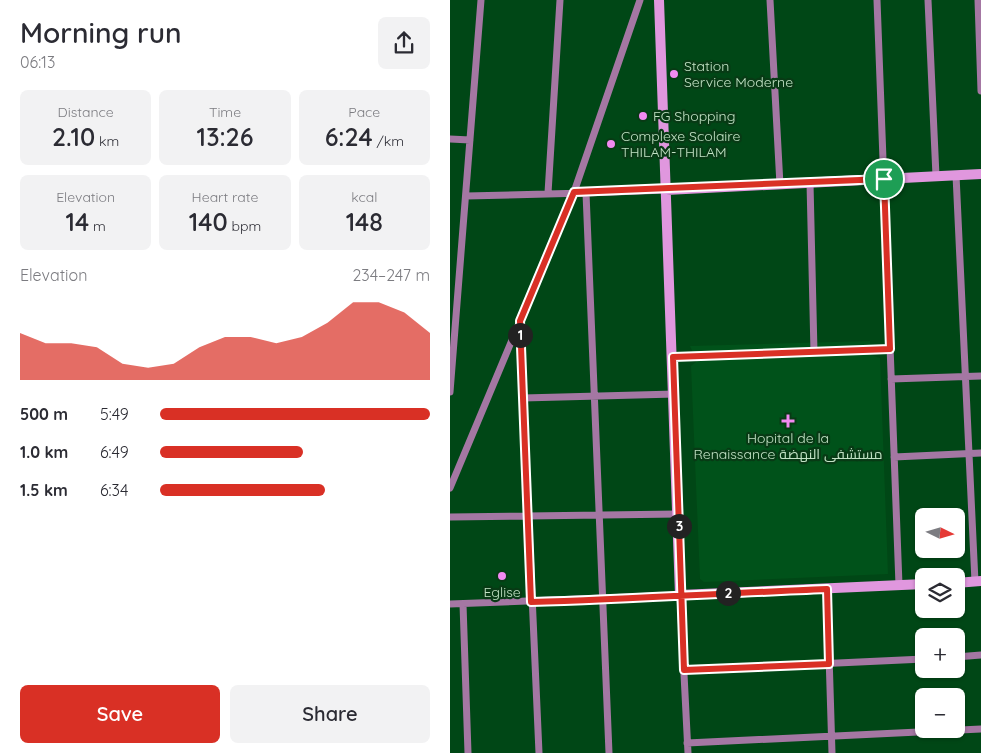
<!DOCTYPE html>
<html lang="en">
<head>
<meta charset="utf-8">
<style>
	body { margin:0; font-family:Quicksand,Cairo,sans-serif; background:#f2f2f3; color:#2b2b33; height:100vh; display:flex; flex-direction:column; font-size:19px; white-space:nowrap }
	* { box-sizing:border-box; margin:0 }
	p { font-size:16px; color:#7c7c81 }
	.icon { flex:none; width:28px; height:28px; fill:none; stroke:currentColor; stroke-width:2; stroke-linecap:round; stroke-linejoin:round }
	.map { position:relative; flex:1; overflow:hidden }
	.side { display:flex; flex-direction:column; background:#fff; width:450px }
	.side>* { flex:none }
	.needle { width:32px; rotate:95deg }
	.controls { position:absolute; left:465px; top:508px; display:grid; gap:10px }
	.controls a { display:grid; place-items:center; width:50px; height:50px; border-radius:8px; background:#fff; box-shadow:0 1px 4px #0004; font-size:25px }
	.pin { position:absolute; display:grid; place-items:center; width:42px; height:42px; color:#fff; margin:-21px; border:2px solid #fff; border-radius:50%; box-shadow:0 1px 5px #0007 }
	.km { position:absolute; width:25px; height:25px; margin:-12px; border-radius:50%; background:#222; color:#fff; font-size:14px; line-height:25px; text-align:center }
	.round { display:grid; place-items:center; flex:none; width:52px; height:52px; border-radius:8px; background:#f2f2f3 }
	.head { display:flex; align-items:center; justify-content:space-between; height:85px; padding:0 20px }
	h1 { font-size:28px; font-weight:600; line-height:38px }
	.figures { display:grid; grid-template-columns:repeat(3,1fr); gap:8px; height:85px; padding:5px 20px }
	.figures div { display:grid; align-content:center; border-radius:8px; background:#f2f2f3; text-align:center }
	.figures b { font-size:25px; font-weight:600 }
	.figures small { font-size:14px; font-weight:400 }
	.figures p { font-size:14px }
	.chart { height:140px; padding:10px 20px }
	.chart p { display:flex; justify-content:space-between }
	.chart svg { width:100%; height:90px; margin-top:5px; fill:#d93025; opacity:.7 }
	.cta { display:flex; gap:10px; margin-top:auto; padding:10px 20px }
	.cta a { flex:1; height:58px; border-radius:8px; background:#d93025; color:#fff; font-size:20px; font-weight:600; line-height:58px; text-align:center }
	.cta a+a { background:#f2f2f3; color:#2b2b33 }
	ul { padding:0 20px; list-style:none; font-size:16px }
	li { display:grid; grid-template-columns:80px 60px 1fr; align-items:center; height:38px }
	li i { height:12px; border-radius:6px; background:#d93025 }
	main { display:flex; flex:1; min-height:0 }
	.map>svg:first-child { display:block }
</style>
</head>
<body>
<main>
<section class="side">
<div class="head"><div><h1>Morning run</h1><p>06:13</p></div><a class="round"><svg class="icon" aria-label="share" viewBox="0 0 24 24"><path d="M12 15V3M7 8l5-5 5 5M5 13v7h14v-7"/></svg></a></div>
<div class="figures">
<div><p>Distance</p><b>2.10<small> km</small></b></div>
<div><p>Time</p><b>13:26</b></div>
<div><p>Pace</p><b>6:24<small> /km</small></b></div>
</div>
<div class="figures">
<div><p>Elevation</p><b>14<small> m</small></b></div>
<div><p>Heart rate</p><b>140<small> bpm</small></b></div>
<div><p>kcal</p><b>148</b></div>
</div>
<div class="chart"><p><span>Elevation</span>234–247 m</p>
<svg viewBox="0 0 160 44" preserveAspectRatio="none"><path d="M0 44V21L10 26L20 26L30 28L40 36L50 38L60 36L70 28L80 23L90 23L100 26L110 23L120 16L130 6L140 6L150 11L160 21V44z"/></svg>
</div>
<ul>
<li><b>500 m</b>5:49<i style="width:100%"></i></li>
<li><b>1.0 km</b>6:49<i style="width:53%"></i></li>
<li><b>1.5 km</b>6:34<i style="width:61%"></i></li>
</ul>
<div class="cta"><a>Save</a><a>Share</a></div>
</section>
<div class="map">
<svg width="531" height="753" viewBox="0 0 531 753">
	<rect width="100%" height="100%" fill="#004716"/>
	<!-- built -->
	<path fill="#00521a" d="M 420,341 L 421,355 L 430,358 L 438,574 L 254,582 L 250,579 L 241,366 L 246,362 L 245,357 L 240,346 Z"/>
	<g fill="none" stroke-linecap="round" stroke-linejoin="round">
		<!-- street -->
		<path stroke="#a477a3" stroke-width="7" d="M 320,0 L 330,185
			M 427,0 L 449,585
			M 478,0 L 486,176
			M 528,0 L 531,91
			M 0,139 L 20,140
			M 506,175 L 525,582
			M 360,183 L 364,352
			M 98,193 L 110,0
			M 136,193 L 216,190
			M 16,196 L 136,193 L 159,753
			M 70,324 L 89,753
			M 223,357 L 440,349
			M 441,379 L 531,376
			M 0,392 L 31,0
			M 73,398 L 225,394
			M 444,457 L 531,453
			M 0,488 L 124,192 L 190,0
			M 0,517 L 228,514
			M 377,589 L 382,753
			M 0,604 L 230,595 L 238,753
			M 13,604 L 18,753
			M 506,657 L 531,655
			M 234,670 L 474,659
			M 237,743 L 531,729"/>
		<!-- secondary -->
		<path stroke="#e097de" stroke-width="10" d="M 209,0 L 230,595 L 474,584
			M 216,190 L 531,174
			M 506,583 L 531,581"/>
	</g>
	<g fill="none" stroke-linecap="round" stroke-linejoin="round">
		<defs>
			<path id="route" d="M 434,179 L 124,192 L 70,321 L 81,602 C 180,599 278,593 377,589 L 379,664 L 234,670 L 223,357 L 440,349 L 434,179"/>
		</defs>
		<!-- route casing -->
		<use href="#route" stroke="#fff" stroke-width="10"/>
		<!-- route -->
		<use href="#route" stroke="#d93025" stroke-width="6"/>
	</g>
	<!-- markers -->
	<g fill="#f38af2" stroke="#083a15" stroke-width="2">
		<circle cx="224" cy="74" r="5"/>
		<circle cx="193" cy="116" r="5"/>
		<circle cx="161" cy="144" r="5"/>
		<path d="M335.5 413.5h5v5h5v5h-5v5h-5v-5h-5v-5h5z"/>
		<circle cx="52" cy="576" r="5"/>
	</g>
	<g text-anchor="middle" stroke-width="4.5" stroke-linejoin="round" paint-order="stroke">
		<!-- poi labels -->
		<g font-size="14" fill="#c2e2c5" stroke="#083a15" text-anchor="start">
			<text x="234" y="71">Station<tspan x="234" dy="16">Service Moderne</tspan></text>
			<text x="203" y="121">FG Shopping</text>
			<text x="171" y="141">Complexe Scolaire<tspan x="171" dy="16">THILAM-THILAM</tspan></text>
			<text x="338" y="443" text-anchor="middle">Hopital de la<tspan x="338" dy="16">Renaissance مستشفى النهضة</tspan></text>
			<text x="52" y="597" text-anchor="middle">Eglise</text>
		</g>
	</g>
</svg>
<div class="controls">
<a><svg class="needle" viewBox="-14 -14 28 28"><path d="M0-13l5 13h-10z" fill="#e53935"/><path d="M0 13l5-13h-10z" fill="#7c7c81"/></svg></a>
<a><svg class="icon" aria-label="layers" viewBox="0 0 24 24"><path d="M12 4l9 5-9 5-9-5zM3 14l9 5 9-5"/></svg></a>
<a>+</a>
<a>−</a>
</div>
<div class="pin" style="left:434px;top:179px;background:#1e9e55"><svg class="icon" aria-label="arrive" viewBox="0 0 24 24"><path d="M6 21V4h12l-3 4 3 4H6"/></svg></div>
<b class="km" style="left:70px;top:335px">1</b>
<b class="km" style="left:278px;top:593px">2</b>
<b class="km" style="left:229px;top:526px">3</b>
</div>
</main>
</body>
</html>
